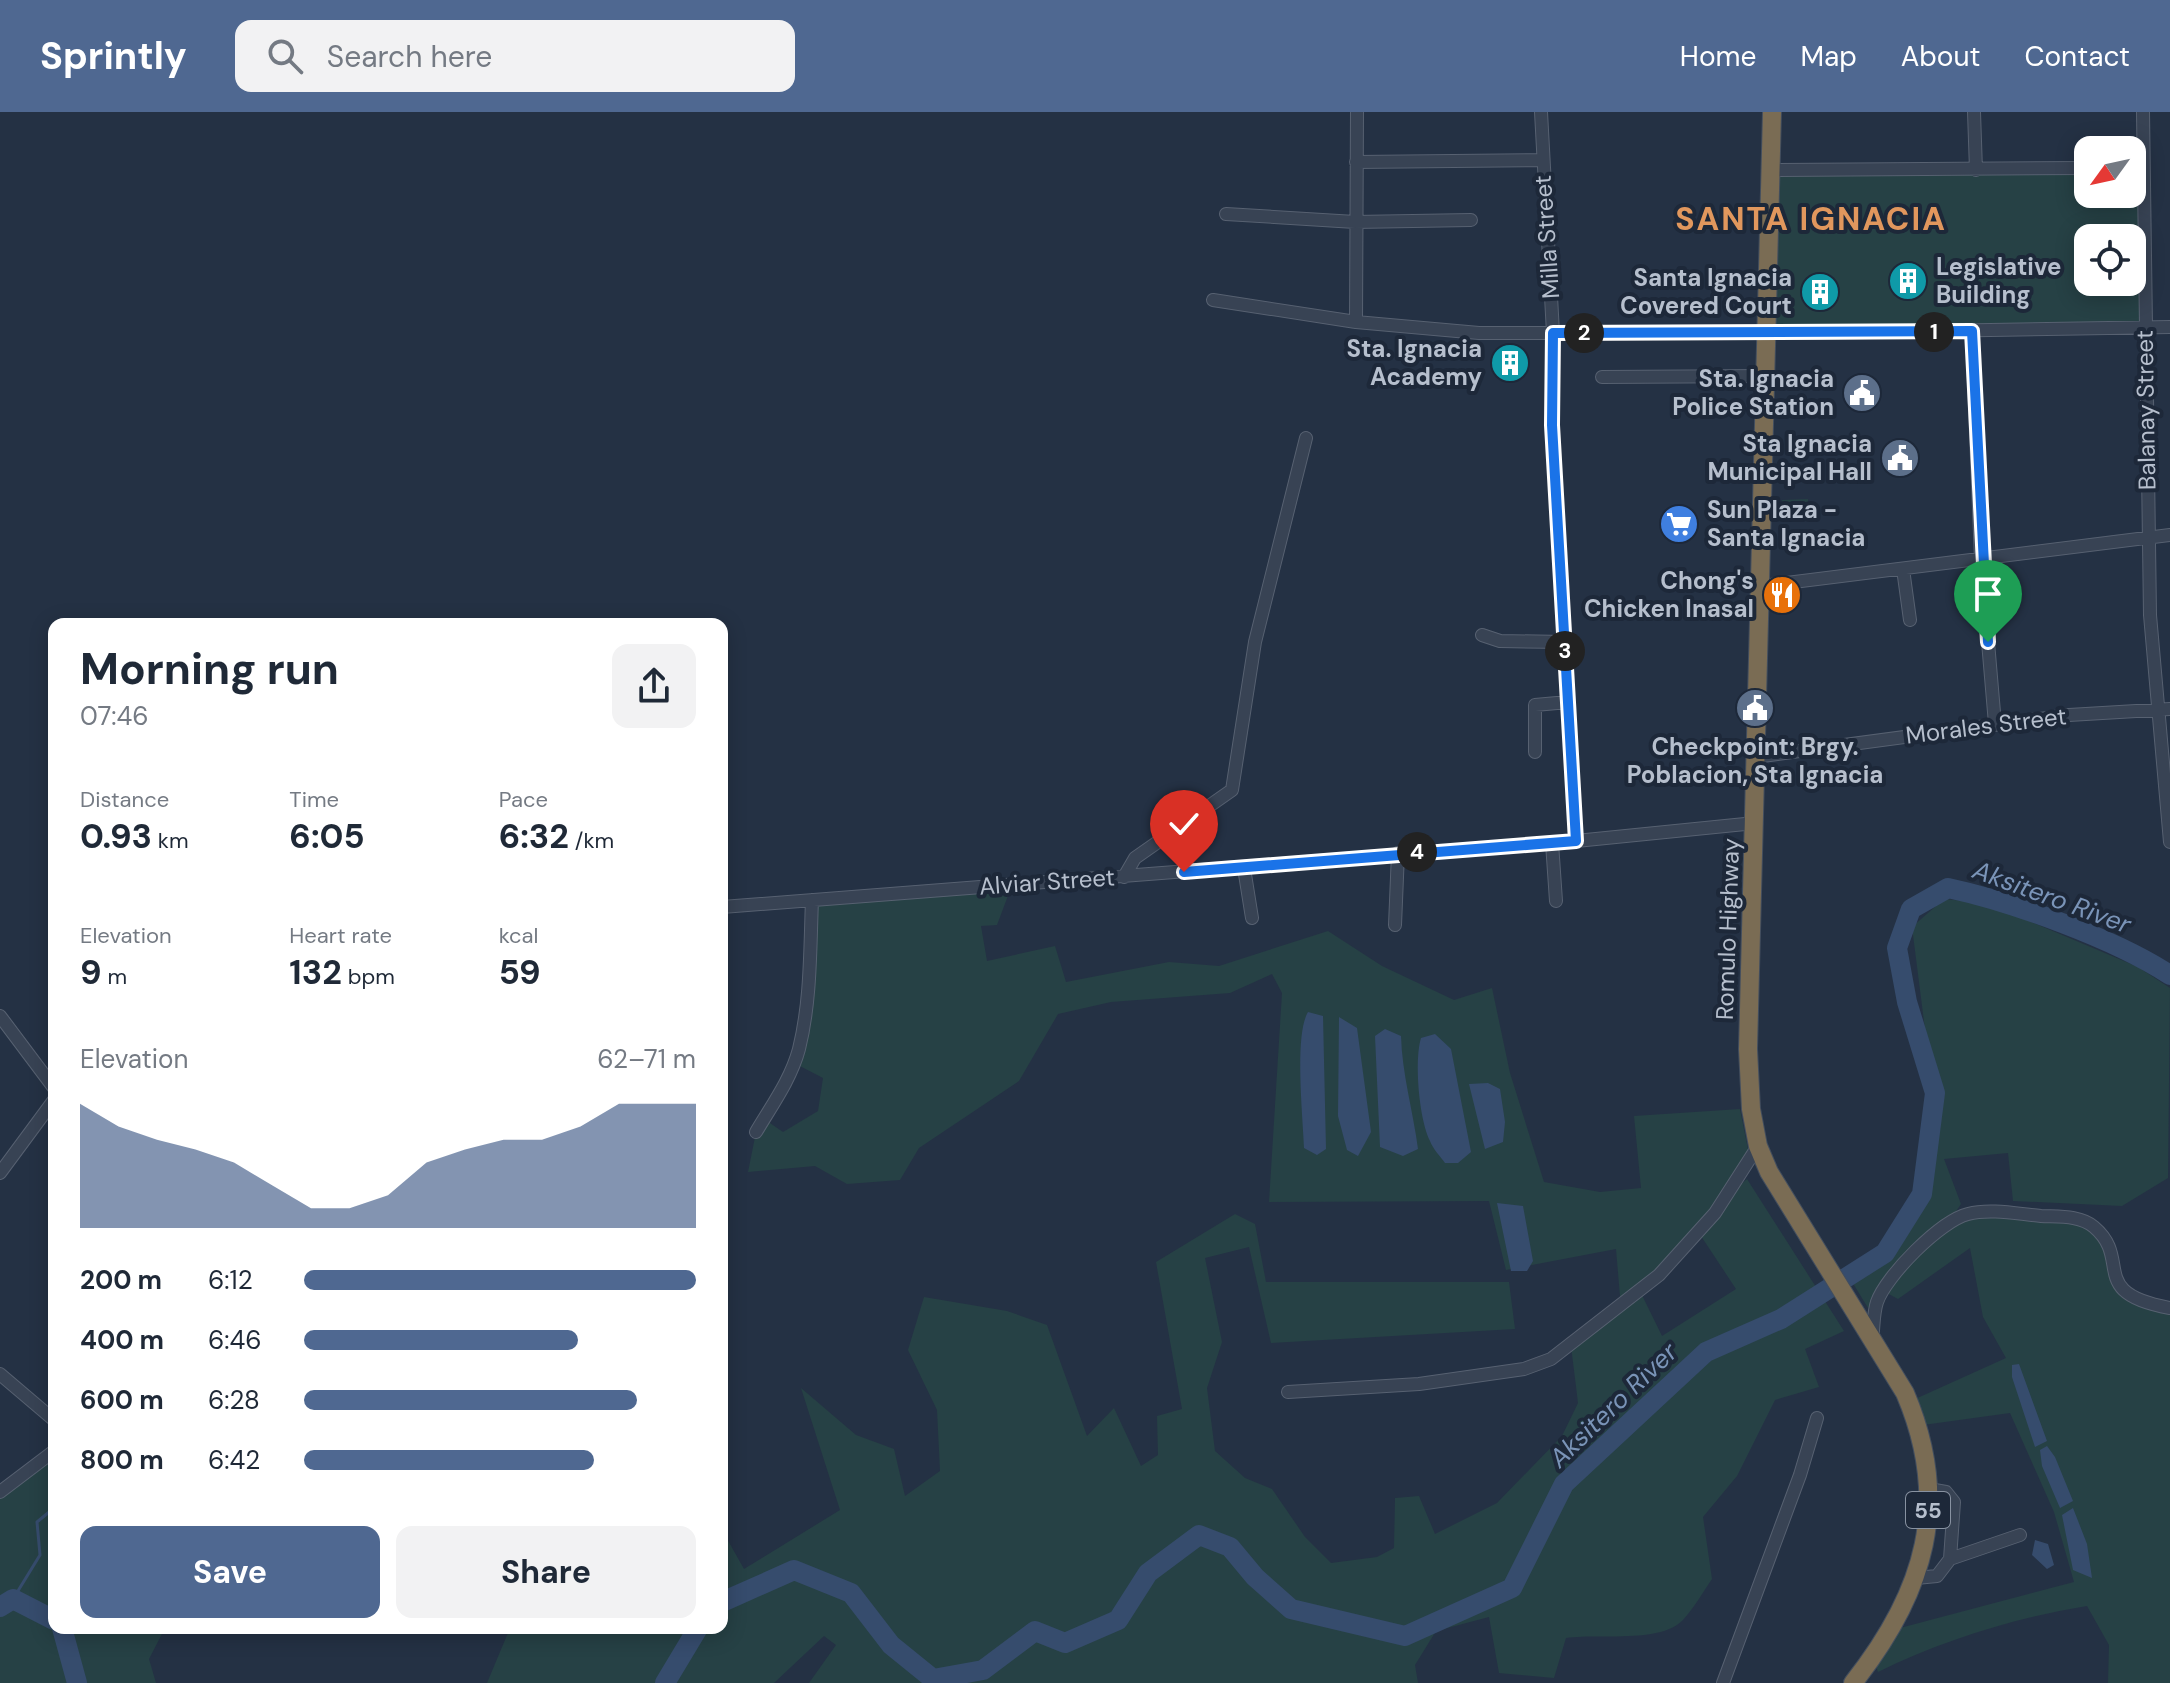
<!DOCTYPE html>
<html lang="en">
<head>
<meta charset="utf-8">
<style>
	body { margin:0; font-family:"DM Sans",sans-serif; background:#f2f2f3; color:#1f2937; height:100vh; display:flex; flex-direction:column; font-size:30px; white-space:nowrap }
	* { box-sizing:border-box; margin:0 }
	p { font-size:26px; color:#747a83 }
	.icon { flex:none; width:44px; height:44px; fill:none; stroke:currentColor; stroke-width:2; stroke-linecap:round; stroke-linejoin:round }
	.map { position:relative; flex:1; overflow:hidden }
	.sheet { position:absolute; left:48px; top:506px; width:680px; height:1016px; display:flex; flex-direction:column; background:#fff; border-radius:16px; box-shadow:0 4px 20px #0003 }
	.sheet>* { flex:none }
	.needle { width:52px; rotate:237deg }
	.fabs { position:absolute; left:2074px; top:24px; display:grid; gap:16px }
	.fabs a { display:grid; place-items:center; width:72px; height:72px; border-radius:16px; background:#fff; box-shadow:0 4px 20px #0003; font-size:40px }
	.pin { position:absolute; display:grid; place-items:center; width:68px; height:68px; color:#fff; margin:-82px -34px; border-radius:50% 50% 50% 0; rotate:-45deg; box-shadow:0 0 8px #0007 }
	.pin .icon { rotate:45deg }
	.km { position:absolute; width:40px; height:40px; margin:-20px; border-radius:50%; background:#222; color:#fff; font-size:22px; line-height:40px; text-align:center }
	.round { display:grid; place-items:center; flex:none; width:84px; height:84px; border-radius:16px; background:#f2f2f3 }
	.overview { display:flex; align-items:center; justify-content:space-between; height:136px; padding:0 32px }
	h1 { font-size:44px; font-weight:700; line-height:60px }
	.stats { display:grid; grid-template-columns:repeat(3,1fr); gap:12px; height:136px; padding:8px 32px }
	.stats div { display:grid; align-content:center }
	.stats b { font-size:34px; font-weight:700 }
	.stats small { font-size:22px; font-weight:400 }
	.stats p { font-size:22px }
	.chart { height:224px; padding:16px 32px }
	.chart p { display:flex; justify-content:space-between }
	.chart svg { width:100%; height:144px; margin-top:8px; fill:#4f6891; opacity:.7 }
	.cta { display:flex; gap:16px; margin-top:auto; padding:16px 32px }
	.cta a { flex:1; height:92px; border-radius:16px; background:#4f6891; color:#fff; font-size:32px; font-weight:700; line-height:92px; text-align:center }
	.cta a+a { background:#f2f2f3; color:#1f2937 }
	ul { padding:0 32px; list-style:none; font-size:26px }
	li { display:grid; grid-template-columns:128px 96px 1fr; align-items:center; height:60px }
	li i { height:20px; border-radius:10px; background:#4f6891 }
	header { display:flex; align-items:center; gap:48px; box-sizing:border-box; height:112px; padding:0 40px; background:#4f6891; color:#fff }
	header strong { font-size:38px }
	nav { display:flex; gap:44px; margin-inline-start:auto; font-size:28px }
	.search { width:560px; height:72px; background:#f2f2f3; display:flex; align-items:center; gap:20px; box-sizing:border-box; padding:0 28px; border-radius:16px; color:#747a83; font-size:30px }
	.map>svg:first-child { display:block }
</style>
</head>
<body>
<header>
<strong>Sprintly</strong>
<div class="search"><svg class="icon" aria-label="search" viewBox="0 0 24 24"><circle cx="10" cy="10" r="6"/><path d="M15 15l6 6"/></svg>Search here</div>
<nav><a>Home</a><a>Map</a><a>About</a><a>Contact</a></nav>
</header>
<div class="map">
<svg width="2170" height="1571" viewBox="0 0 2170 1571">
	<rect width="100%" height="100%" fill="#243144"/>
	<!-- green -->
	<path fill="#264145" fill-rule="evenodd" d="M 2088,57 L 2088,82 L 2132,82 L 2132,57 L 2141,57 L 2143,215 L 1769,219 L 1773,60 ZM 2088,126 L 2132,126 L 2132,170 L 2088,170 Z
		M 1808,387 L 1809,403 L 1774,405 L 1774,397 L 1783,397 L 1782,388 Z
		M 1012,773 L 997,813 L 981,814 L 987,849 L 1055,834 L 1066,870 L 1169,850 L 1219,854 L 1328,819 L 1382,854 L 1454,888 L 1492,876 L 1510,961 L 1544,1070 L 1600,1080 L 1641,1076 L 1634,1004 L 1740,997 L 1750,1047 L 1728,1084 L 1747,1067 L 1844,1219 L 1805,1237 L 1819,1275 L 1775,1288 L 1737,1364 L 1703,1405 L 1712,1467 C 1703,1480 1694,1496 1683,1508 C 1660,1532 1598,1521 1566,1526 L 1554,1566 L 1499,1561 L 1489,1505 L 1436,1519 L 1415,1553 L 1418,1571 L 809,1571 L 836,1533 L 824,1524 L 774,1571 L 487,1571 L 510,1516 L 722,1516 L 722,1418 L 744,1457 L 840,1398 L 801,1276 L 856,1323 L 894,1337 L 905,1384 L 940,1359 L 937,1298 L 908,1238 L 924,1185 L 1007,1199 L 1047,1213 L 1087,1324 L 1114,1296 L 1141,1354 L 1158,1343 L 1157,1304 L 1182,1297 L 1156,1150 L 1235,1102 L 1255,1112 L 1266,1170 L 1509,1170 L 1515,1217 L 1271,1231 L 1249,1135 L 1205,1146 L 1222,1230 L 1207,1276 L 1215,1339 L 1245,1366 L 1272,1377 L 1305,1425 L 1331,1451 L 1377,1445 L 1394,1436 L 1395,1386 L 1419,1384 L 1435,1422 L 1497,1391 L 1562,1324 L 1578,1291 L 1571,1234 L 1621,1196 L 1616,1137 L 1506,1158 L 1489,1089 L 1269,1090 L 1282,881 L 1272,862 L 1230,881 L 1111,890 L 1058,902 L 1019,969 L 919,1036 L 900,1068 L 847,1072 L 815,1054 L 748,1060 L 756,1020 L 764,1007 L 783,1020 L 818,999 L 823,966 L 794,951 L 812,788 ZM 1699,1121 L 1736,1177 L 1662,1224 L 1640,1179 Z
		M 1944,787 L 1986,791 L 2138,855 L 2170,876 L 2168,1066 L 2122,1094 L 2013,1089 L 2008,1041 L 1944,1047 L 1961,1092 L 1948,1111 L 1967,1102 L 2073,1106 L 2105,1130 L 2117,1170 L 2170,1196 L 2170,1571 L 2108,1571 L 2109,1533 L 2087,1494 C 2014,1506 1944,1528 1878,1560 L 1873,1546 L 1900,1516 L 2074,1470 L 2054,1400 L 2010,1301 L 1923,1313 L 1913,1288 L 2006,1246 L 1983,1205 L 1970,1136 L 1898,1187 L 1883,1179 L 1868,1196 L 1851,1168 L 1885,1141 L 1922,1082 L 1934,988 L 1912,815 Z
		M 54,1336 L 54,1516 L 165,1516 L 149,1547 L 156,1571 L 0,1571 L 0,1375 Z"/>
	<!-- water -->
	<path fill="#364c6d" d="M 1308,900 L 1323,904 L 1326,1037 L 1317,1043 L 1304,1036 C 1303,1006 1294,923 1308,900 Z
		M 1339,905 L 1357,916 L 1371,1020 L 1358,1044 L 1347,1038 L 1338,1004 Z
		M 1385,917 L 1401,924 C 1402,962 1413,999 1418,1037 L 1403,1044 L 1380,1035 L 1375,924 Z
		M 1435,922 L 1451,937 L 1471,1040 L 1458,1051 L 1445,1051 C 1440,1044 1433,1037 1430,1029 C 1419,1007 1414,949 1421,926 Z
		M 1488,971 L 1500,977 L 1505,1010 L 1503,1030 L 1485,1037 L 1469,972 Z
		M 1497,1091 L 1523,1094 L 1533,1149 L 1527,1159 L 1511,1159 Z
		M 2019,1252 L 2047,1329 L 2035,1335 L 2012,1265 L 2012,1253 Z
		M 2047,1334 L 2055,1345 L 2073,1389 L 2060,1396 L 2042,1354 L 2040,1338 Z
		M 2073,1396 L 2087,1432 L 2092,1466 L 2073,1458 L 2062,1403 Z
		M 2035,1428 L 2048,1432 L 2054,1453 L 2047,1457 L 2032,1443 Z"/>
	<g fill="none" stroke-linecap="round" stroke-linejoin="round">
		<!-- stream -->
		<path stroke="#364c6d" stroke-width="3" d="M 13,1487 L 40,1443 L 37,1410 L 54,1396"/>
		<!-- river -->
		<path stroke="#364c6d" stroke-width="20" d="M 722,1490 L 794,1458 L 851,1481 L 891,1533 L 933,1567 L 983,1558 L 1035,1519 L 1065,1531 L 1118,1508 L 1148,1461 L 1199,1423 L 1230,1435 L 1255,1465 L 1291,1497 L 1405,1524 L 1512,1476 L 1564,1372 L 1706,1240 L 1781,1207 L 1885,1141 L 1922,1082 L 1935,981 L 1907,890 L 1897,836 L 1911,797 L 1948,776 C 2013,790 2115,827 2170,863
			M 0,1495 L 13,1487 L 54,1508
			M 62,1516 L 77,1571
			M 665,1571 L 698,1516"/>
		<defs>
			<path id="minor" d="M 1541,0 L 1553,221 L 1552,313 L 1576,729
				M 1974,0 L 1976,58
				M 2143,0 L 2150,503 L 2170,730
				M 1356,50 L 1542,48
				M 1771,58 L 2088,56
				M 1226,102 L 1355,110 L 1471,108
				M 1213,188 L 1356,210 L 1357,0
				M 1356,210 L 1479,221 L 1816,221 L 2170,215
				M 1972,219 L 1981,448 L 1995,612
				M 1602,265 L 1767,264
				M 1903,457 L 1910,508
				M 1762,474 L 2170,423
				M 1482,523 L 1500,529 L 1564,530
				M 1535,640 L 1535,593 L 1568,590
				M 1755,645 L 2069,603 L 2170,597
				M 1552,731 L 1556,789
				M 1244,756 L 1252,806
				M 1124,765 L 1135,746 L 1232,678 L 1255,530 L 1306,326
				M 722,795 L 1576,729 L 1755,711
				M 1395,813 L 1398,741
				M 0,904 L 54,976
				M 756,1020 C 772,993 791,967 799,937 C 811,889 810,837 812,788
				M 0,1061 L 54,988
				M 1872,1227 C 1874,1215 1873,1202 1877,1190 C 1886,1164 1940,1109 1968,1102 C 1990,1096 2018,1102 2041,1104 C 2058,1105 2080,1103 2094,1115 C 2133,1148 2086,1181 2170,1196
				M 0,1262 L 54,1308
				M 1288,1280 L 1419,1272 L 1524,1257 L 1551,1247 L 1659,1163 L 1715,1101 L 1758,1034
				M 0,1380 L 54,1339
				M 1950,1447 L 2020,1423
				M 1916,1466 L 1937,1464 L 1950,1447 L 1954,1390 L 1946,1380 L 1929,1377
				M 1723,1571 L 1800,1363 L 1817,1306"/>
			<path id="highway" d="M 1772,0 L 1748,937 L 1751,997 L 1758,1034 L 1769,1060 L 1905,1281 C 1952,1391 1925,1480 1853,1571"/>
		</defs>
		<!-- minor casing -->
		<use href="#minor" stroke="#576171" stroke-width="14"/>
		<!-- highway casing -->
		<use href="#highway" stroke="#434e5e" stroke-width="20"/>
		<!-- minor -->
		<use href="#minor" stroke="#384354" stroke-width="12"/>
		<!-- highway -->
		<use href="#highway" stroke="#7a6c54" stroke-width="18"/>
	</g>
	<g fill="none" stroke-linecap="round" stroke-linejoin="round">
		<defs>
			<path id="route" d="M 1184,760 L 1576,729 L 1552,313 L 1553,221 L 1972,219 L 1988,530"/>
		</defs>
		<!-- route casing -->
		<use href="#route" stroke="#fff" stroke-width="16"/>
		<!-- route -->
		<use href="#route" stroke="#1a73e8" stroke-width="10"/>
	</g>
	<!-- icons -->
	<defs>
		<symbol id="building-disc" viewBox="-11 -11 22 22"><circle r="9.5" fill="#0f9aa8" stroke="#1d2839"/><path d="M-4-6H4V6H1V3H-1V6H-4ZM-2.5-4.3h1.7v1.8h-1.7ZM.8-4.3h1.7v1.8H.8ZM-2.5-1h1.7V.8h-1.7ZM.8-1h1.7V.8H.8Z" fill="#fff"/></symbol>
		<symbol id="civic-disc" viewBox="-11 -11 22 22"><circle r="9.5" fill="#5c6f8a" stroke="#1d2839"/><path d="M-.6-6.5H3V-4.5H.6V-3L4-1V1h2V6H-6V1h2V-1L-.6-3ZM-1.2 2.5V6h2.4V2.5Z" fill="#fff"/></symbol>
		<symbol id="supermarket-disc" viewBox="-11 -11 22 22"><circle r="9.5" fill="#3f7fe0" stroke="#1d2839"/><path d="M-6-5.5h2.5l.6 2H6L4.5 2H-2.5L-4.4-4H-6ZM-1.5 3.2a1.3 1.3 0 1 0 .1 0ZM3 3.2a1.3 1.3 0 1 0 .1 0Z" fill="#fff"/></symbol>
		<symbol id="restaurant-disc" viewBox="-11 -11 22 22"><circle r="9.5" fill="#e8710a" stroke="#1d2839"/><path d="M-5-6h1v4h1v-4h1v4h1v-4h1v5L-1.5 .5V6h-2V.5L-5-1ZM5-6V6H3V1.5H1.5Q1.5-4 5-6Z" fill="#fff"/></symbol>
	</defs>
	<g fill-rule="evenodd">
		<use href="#building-disc" x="1886" y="147" width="44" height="44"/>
		<use href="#building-disc" x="1798" y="158" width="44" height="44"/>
		<use href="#building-disc" x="1488" y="229" width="44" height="44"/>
		<use href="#civic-disc" x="1840" y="259" width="44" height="44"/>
		<use href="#civic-disc" x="1878" y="324" width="44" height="44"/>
		<use href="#supermarket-disc" x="1657" y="390" width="44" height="44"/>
		<use href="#restaurant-disc" x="1760" y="461" width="44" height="44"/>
		<use href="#civic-disc" x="1733" y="574" width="44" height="44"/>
	</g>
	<g text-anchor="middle" stroke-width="8" stroke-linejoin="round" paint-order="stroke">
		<!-- shield labels -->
		<rect fill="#1d2839" stroke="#8892a1" stroke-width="2" x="1906" y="1380" width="44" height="36" rx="6"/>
		<g font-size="22" font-weight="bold" fill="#b6bfcd">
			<text x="1928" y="1406">55</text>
		</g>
		<!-- street labels -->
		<g font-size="24" fill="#b6bfcd" stroke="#1d2839">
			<text transform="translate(1547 125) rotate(-94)" y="8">Milla Street</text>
			<text transform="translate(2146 298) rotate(-91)" y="8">Balanay Street</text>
			<text transform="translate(1986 614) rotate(-7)" y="8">Morales Street</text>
			<text transform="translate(1047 770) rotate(-4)" y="8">Alviar Street</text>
			<text transform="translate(1728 817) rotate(-88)" y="8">Romulo Highway</text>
		</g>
		<!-- poi labels -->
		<g font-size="24" font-weight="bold" fill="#b6bfcd" stroke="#1d2839" text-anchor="end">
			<text x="1936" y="163" text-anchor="start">Legislative<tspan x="1936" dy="28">Building</tspan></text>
			<text x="1792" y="174">Santa Ignacia<tspan x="1792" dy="28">Covered Court</tspan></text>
			<text x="1482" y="245">Sta. Ignacia<tspan x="1482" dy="28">Academy</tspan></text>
			<text x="1834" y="275">Sta. Ignacia<tspan x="1834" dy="28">Police Station</tspan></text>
			<text x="1872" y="340">Sta Ignacia<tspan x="1872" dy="28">Municipal Hall</tspan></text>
			<text x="1707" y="406" text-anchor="start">Sun Plaza -<tspan x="1707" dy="28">Santa Ignacia</tspan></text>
			<text x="1754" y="477">Chong's<tspan x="1754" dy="28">Chicken Inasal</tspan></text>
			<text x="1755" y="643" text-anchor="middle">Checkpoint: Brgy.<tspan x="1755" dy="28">Poblacion, Sta Ignacia</tspan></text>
		</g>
		<!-- water labels -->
		<g font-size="26" font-style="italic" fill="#7a94b8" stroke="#1d2839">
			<text transform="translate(2052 785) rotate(20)" y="9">Aksitero River</text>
			<text transform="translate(1613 1293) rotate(-44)" y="9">Aksitero River</text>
		</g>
		<!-- district labels -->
		<g font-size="32" font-weight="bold" letter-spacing="2" fill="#e1975d" stroke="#1d2839">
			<text x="1811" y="118">SANTA IGNACIA</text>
		</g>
	</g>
</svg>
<div class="fabs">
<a><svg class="needle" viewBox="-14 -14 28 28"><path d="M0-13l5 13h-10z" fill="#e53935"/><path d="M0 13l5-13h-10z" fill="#747a83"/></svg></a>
<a><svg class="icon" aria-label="locate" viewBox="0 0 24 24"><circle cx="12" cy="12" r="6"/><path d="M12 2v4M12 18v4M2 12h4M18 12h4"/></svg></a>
</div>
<div class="pin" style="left:1988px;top:530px;background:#1e9e55"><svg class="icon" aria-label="arrive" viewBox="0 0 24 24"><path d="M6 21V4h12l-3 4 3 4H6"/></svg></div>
<div class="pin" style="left:1184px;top:760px;background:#d93025"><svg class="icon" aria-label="check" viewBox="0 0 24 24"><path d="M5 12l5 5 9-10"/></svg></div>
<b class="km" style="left:1934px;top:220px">1</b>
<b class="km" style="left:1584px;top:221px">2</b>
<b class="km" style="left:1565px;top:539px">3</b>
<b class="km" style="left:1417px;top:740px">4</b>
<section class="sheet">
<div class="overview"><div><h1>Morning run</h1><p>07:46</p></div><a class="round"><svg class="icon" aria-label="share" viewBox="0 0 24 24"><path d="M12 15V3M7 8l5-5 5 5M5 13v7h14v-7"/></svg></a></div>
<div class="stats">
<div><p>Distance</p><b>0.93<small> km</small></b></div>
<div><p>Time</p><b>6:05</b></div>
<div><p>Pace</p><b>6:32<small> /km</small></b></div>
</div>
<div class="stats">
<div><p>Elevation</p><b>9<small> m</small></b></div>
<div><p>Heart rate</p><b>132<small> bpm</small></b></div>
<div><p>kcal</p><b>59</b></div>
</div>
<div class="chart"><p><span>Elevation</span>62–71 m</p>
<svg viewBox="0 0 160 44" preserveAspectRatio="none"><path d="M0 44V6L10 13L20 17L30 20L40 24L50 31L60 38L70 38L80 34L90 24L100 20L110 17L120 17L130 13L140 6L150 6L160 6V44z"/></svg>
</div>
<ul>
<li><b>200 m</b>6:12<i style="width:100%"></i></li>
<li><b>400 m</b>6:46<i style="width:70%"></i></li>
<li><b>600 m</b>6:28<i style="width:85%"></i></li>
<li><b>800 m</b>6:42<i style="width:74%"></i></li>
</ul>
<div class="cta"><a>Save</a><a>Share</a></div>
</section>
</div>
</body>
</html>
